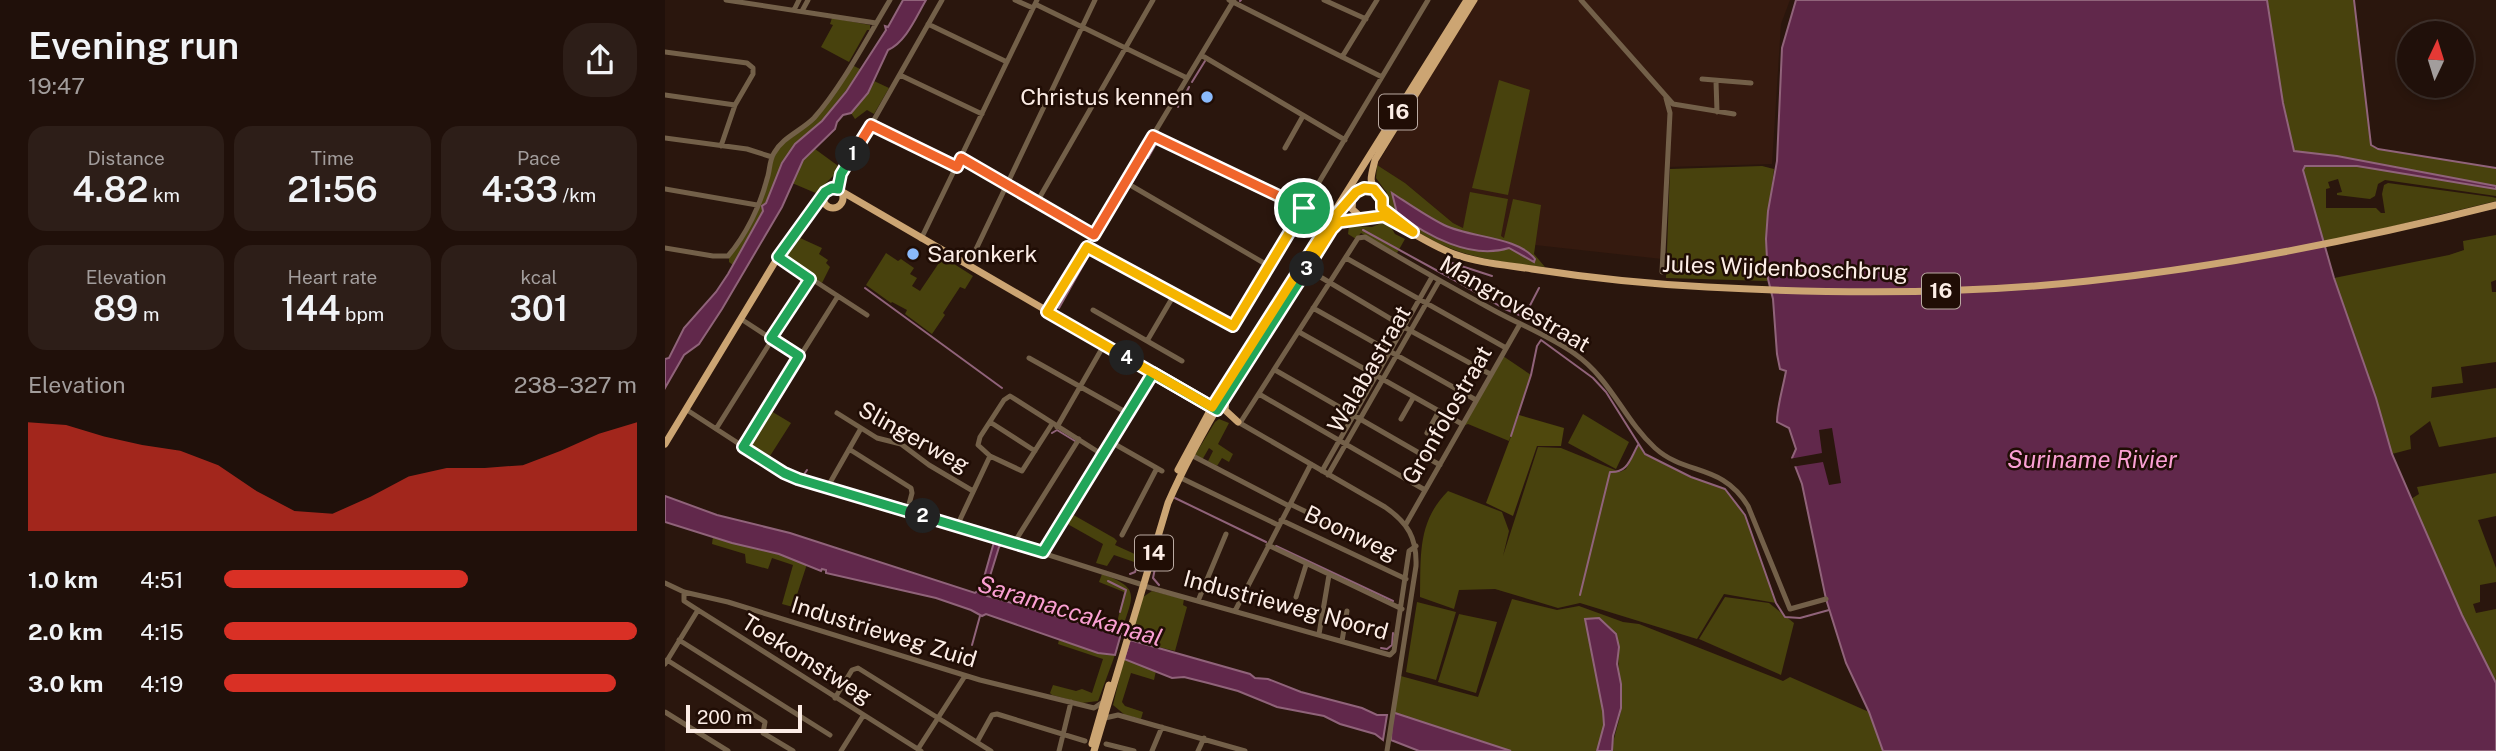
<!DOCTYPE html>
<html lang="en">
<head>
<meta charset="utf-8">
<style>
	body { margin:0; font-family:"Public Sans",sans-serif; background:#2d1e18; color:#f1f3f6; height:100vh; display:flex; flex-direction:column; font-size:26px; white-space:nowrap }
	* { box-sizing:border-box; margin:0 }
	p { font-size:23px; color:#a29d9c }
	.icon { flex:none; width:38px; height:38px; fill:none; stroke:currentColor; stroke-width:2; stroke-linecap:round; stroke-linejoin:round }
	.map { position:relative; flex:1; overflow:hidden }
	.sheet { display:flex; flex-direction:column; background:#20100a; width:665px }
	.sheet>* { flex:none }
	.needle { width:46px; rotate:4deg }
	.controls { position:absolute; left:1732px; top:21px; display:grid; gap:14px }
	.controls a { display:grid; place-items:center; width:77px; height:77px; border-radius:50%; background:#20100a; box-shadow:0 4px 10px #0003,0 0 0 2px #3d302b; font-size:35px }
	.scale { position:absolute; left:21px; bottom:18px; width:116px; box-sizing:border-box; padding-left:7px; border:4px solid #fcede6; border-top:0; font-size:19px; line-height:24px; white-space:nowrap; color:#fcede6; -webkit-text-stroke:5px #200d05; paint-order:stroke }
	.pin { position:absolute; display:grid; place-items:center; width:60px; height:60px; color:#fff; margin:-30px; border:4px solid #fff; border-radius:50%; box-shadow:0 2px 7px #0007 }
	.km { position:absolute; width:35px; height:35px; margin:-18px; border-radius:50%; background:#222; color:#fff; font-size:19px; line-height:35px; text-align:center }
	.round { display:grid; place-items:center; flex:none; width:74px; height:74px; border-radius:28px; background:#2d1e18 }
	.overview { display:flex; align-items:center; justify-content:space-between; height:119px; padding:0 28px }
	h1 { font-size:38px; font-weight:600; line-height:52px }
	.stats { display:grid; grid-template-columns:repeat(3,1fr); gap:10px; height:119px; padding:7px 28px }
	.stats div { display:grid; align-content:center; border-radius:18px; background:#2d1e18; text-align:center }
	.stats b { font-size:35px; font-weight:600 }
	.stats small { font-size:19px; font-weight:400 }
	.stats p { font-size:19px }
	.chart { height:196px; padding:14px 28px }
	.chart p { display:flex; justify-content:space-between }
	.chart svg { width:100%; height:126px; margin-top:7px; fill:#d93025; opacity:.7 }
	ul { padding:0 28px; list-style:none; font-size:23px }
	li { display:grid; grid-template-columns:112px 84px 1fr; align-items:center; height:52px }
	li i { height:18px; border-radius:9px; background:#d93025 }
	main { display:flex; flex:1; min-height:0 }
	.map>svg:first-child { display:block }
</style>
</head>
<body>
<main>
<section class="sheet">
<div class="overview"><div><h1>Evening run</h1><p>19:47</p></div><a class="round"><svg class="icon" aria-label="share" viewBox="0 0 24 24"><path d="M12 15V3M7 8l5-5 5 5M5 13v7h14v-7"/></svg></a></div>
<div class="stats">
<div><p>Distance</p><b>4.82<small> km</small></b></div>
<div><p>Time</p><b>21:56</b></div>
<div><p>Pace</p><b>4:33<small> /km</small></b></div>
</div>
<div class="stats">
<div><p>Elevation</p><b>89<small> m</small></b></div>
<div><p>Heart rate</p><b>144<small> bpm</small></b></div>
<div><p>kcal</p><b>301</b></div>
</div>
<div class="chart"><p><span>Elevation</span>238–327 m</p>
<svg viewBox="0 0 160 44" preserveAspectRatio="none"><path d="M0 44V6L10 7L20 11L30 14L40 16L50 21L60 30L70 37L80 38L90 32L100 25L110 22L120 22L130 21L140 16L150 10L160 6V44z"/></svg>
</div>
<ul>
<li><b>1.0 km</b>4:51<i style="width:59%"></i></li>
<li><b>2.0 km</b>4:15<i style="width:100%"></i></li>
<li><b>3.0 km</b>4:19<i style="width:95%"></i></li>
</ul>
</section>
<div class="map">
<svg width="1831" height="751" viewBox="0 0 1831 751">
	<rect width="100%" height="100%" fill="#2a160d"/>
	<!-- built -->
	<path fill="#351a0f" d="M 811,0 L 1125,0 L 1116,24 L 1107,164 L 1003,167 L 997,259 L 870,245 L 798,228 L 788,223 L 740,183 L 712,165 Z"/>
	<!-- green -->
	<path fill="#48420d" d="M 1602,0 L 1689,0 L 1706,145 L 1713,149 L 1831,168 L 1831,186 L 1672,156 L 1629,151 L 1618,103 Z
		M 167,18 L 205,25 L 205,30 L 202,30 L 184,62 L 156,47 L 168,25 L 165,24 Z
		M 187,65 L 197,70 L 157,121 L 130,144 L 117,163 L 89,231 L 68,265 L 64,262 L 64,258 L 82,232 L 109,156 L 117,145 L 141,127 Z
		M 834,80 L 865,90 L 843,195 L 807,188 Z
		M 209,81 L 224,88 L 209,114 L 202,110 L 190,119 L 186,113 L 203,93 Z
		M 150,149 L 176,168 L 156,188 L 153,194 L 127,183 L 138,160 Z
		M 712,165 L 740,183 L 788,223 L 798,228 L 805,192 L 843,199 L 836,236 L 839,238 L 848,199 L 876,205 L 869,254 L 880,267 C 814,260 777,254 724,211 L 722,193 L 711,178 Z
		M 1648,165 L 1692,166 L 1831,189 L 1831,196 L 1720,180 L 1713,184 L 1710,196 L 1705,199 L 1672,195 L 1672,193 L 1677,192 L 1673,179 L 1663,182 L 1665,188 L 1661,189 L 1661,208 L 1711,208 L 1716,213 L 1720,213 L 1717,194 L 1719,185 L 1723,183 L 1827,197 L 1831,198 L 1831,201 L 1659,243 L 1638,170 L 1640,166 Z
		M 1097,166 L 1109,169 L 1101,233 L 1102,281 L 1001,278 L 1005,169 Z
		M 719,222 L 724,224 L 730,234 L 740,239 L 732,253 L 696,233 L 691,239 L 683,234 L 684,226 L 707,227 Z
		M 1831,235 L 1831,280 L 1826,282 L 1827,292 L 1831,292 L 1831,362 L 1796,367 L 1798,383 L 1767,387 L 1766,398 L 1831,388 L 1831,437 L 1774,447 L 1765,421 L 1745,436 L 1746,449 L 1727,454 L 1711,398 L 1669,278 L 1784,255 L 1799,250 L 1798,241 Z
		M 135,238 L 157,248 L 154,254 L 163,260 L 161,263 L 165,267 L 157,283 L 120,261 L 119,257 L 130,241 L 132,242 Z
		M 221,253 L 233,261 L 236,259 L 249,268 L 245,274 L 252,278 L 247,286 L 255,291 L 278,257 L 308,276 L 300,289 L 295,287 L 278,313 L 280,315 L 267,334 L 240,314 L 242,310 L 227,302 L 226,303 L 201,285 Z
		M 838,356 L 866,375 L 844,441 L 803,424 L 798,426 Z
		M 106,411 L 126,423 L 105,456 L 86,444 Z
		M 918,414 L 964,442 L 951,469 L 903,443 Z
		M 554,419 L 564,423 L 553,444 L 568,454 L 564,462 L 557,458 L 552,466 L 543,461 L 548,451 L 544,448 L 537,460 L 530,455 L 550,422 Z
		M 974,445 L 980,455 L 1026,477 L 1060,489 L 1080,515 L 1111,603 L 1059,594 L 1032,639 L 915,603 L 893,608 L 830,589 L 794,590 L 789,609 L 755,597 C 756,556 752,522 783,491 L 837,512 L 844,531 L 838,556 L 873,447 L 896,448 L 955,472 L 961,469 Z
		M 1831,473 L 1831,516 L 1813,520 L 1831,568 L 1831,582 L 1815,585 L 1815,602 L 1808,604 L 1811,613 L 1831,609 L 1831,683 L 1797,615 L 1746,499 L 1754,494 L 1752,487 Z
		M 405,513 L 449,538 L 452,541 L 450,545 L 474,556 L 472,563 L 449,555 L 442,566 L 431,563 L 438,544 L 399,522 Z
		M 48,536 L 114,554 L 142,564 L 128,607 L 117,604 L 128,565 L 107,558 L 103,569 L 81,563 L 80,554 L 47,544 Z
		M 437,574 C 479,589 466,597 456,634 L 450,632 L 459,592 L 434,582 Z
		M 487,591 L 519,599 L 518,605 L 522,607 L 510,651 L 465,640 L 478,597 Z
		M 1060,597 L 1104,603 L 1129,623 L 1116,675 L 1034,639 Z
		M 847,599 L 892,610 L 914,606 L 958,622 L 974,624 L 1118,681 L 1125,677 L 1204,712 L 1218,751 L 947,751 C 948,736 955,723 956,708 C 959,687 951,669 954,647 L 928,647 L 938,711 L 939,725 L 932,751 L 846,751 L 727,712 L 732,675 L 813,697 Z
		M 752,602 L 791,612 L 771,680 L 741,672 Z
		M 794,614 L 832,622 L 811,693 L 773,682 Z
		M 394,640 L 433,653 L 450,655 L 433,701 L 417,703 L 387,695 L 385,693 L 388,685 L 411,691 L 417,689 L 427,693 L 438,659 L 393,644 Z
		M 459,659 L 491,671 L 489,680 L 466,673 L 457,702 L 460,706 L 478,712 L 476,719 L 460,715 L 448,705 Z"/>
	<!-- forest -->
	<path fill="#4f480d" d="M 854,415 L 899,428 L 896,446 L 872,446 L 848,516 L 821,503 Z"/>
	<!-- water -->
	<path fill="#61284b" stroke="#90637a" stroke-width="2" d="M 238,0 L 261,0 C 251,17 241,42 223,50 L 203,93 L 186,113 L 178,115 L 172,122 L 170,129 L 138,160 L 117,207 L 57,309 L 34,344 L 19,355 L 0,388 L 0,359 L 4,358 L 19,328 L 51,292 L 63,274 L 98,211 L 97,206 L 101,203 L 117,163 L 130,144 L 157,121 L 181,92 L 221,30 L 220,26 L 223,27 Z
		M 1131,0 L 1602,0 L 1618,103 L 1629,151 L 1672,156 L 1831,186 L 1831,189 L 1692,166 L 1640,166 L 1638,170 L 1669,278 L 1711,398 L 1727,454 L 1797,615 L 1831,683 L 1831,751 L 1218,751 L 1204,712 L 1181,663 L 1161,599 L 1137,484 L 1127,458 L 1131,449 L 1124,428 L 1112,422 C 1112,406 1118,388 1121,371 L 1115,369 L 1112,354 L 1108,299 L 1103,279 L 1101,239 L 1103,211 L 1112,161 L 1117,48 Z
		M 727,193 C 744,204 761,216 779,225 C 805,238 852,236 870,259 L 869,262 L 844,248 C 806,260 762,236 732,213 Z
		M 0,496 L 52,515 L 125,533 L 310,593 L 316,588 L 329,542 L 337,544 L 334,547 L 321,589 L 322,596 L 456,634 L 450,655 L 433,653 L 321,614 L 317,616 L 306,610 L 271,598 L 161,573 L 161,570 L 157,569 L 156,571 L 114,554 L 67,543 L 0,522 Z
		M 934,618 L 951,634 L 954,647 L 952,664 L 956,684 L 956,708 L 948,736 L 947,751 L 932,751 L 939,725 L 938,711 L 920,619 Z
		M 465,640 L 585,674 L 590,678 L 603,679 L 636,692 L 697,708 L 712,715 L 722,715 L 718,740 L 710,734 L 675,724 L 659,716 L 612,707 L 573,691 L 543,683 L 519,677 L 507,678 L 459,659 Z
		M 727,712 L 846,751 L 754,751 L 726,740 Z"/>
	<!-- pier -->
	<path fill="#2a160d" d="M 1167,428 L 1176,483 L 1164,485 L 1158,462 L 1126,467 L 1124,459 L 1157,453 L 1154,430 Z"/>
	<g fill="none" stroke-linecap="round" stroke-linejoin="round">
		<!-- stream -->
		<path stroke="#90637a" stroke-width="2" d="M 1689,0 L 1706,145 L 1713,149 L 1831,168
			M 575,1 L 576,0
			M 527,82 L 540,61
			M 517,101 L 524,87
			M 513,107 L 515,104
			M 483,158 L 492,142
			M 467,183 L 474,171
			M 450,210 L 464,187
			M 698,230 L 780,275
			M 827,276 L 787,263 L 780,275 L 840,309 L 859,317 L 874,288
			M 200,288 L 337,388
			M 509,299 L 541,317
			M 394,308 L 425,253 L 438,260
			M 866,375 L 872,346 L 876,340 L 928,378 L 941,392 L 980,454 L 1026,477 L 1060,489 L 1080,515 L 1111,603 L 1120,617 L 1135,618 L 1164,610
			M 387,433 L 392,430 L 410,441
			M 846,436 L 866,375
			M 87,456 L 101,466
			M 142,470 L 138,476 L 162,483
			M 112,473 L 117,477
			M 191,491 L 241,505
			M 510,498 L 601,542
			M 339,536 L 350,539
			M 354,541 L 367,544
			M 611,546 L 728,601
			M 492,559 L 488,578 L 494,585
			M 465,574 L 470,572 L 475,556
			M 443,581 L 461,590 L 455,612
			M 915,595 L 945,472 C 963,473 965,459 973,445
			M 307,645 L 315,616
			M 716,648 L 722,649 L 727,645 L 728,633"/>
		<!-- minor -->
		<path stroke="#736049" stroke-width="5" d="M 61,0 L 211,23
			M 350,0 L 368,8
			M 564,0 L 717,77
			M 659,0 L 701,19
			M 916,0 L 1008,104 L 1069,114
			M 370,4 L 522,78
			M 129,10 L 134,0
			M 137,11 L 143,0
			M 263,24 L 342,62
			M 0,52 L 82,63 L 88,68 L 88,74 L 70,105 L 56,146
			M 536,55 L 680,140
			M 677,57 L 712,0
			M 235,75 L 317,114
			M 1037,79 L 1086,83
			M 1051,81 L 1052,112
			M 0,95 L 70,105
			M 206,125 L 292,167
			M 488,136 L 638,209
			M 0,138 L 82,149 L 107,157
			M 620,148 L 638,116
			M 296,158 L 429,235
			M 460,182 L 604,266
			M 0,189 L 92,205
			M 162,190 L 176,174 L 206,125 L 277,0
			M 372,202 L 488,0
			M 256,239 L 372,0
			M 422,247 L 568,326 L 763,0
			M 0,248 L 48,256 L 63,256 C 81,235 95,206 102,179 C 105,171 104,161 109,153 C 118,137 136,131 149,118 C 178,85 202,38 225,0
			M 113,257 L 202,315
			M 681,258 L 841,348
			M 303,266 L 430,0
			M 642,269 L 746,331 L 825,374
			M 997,272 L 1005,113 L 1001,98
			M 648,308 L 811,400
			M 428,310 L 517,361
			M 382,312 L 569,0
			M 76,319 L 133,356
			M 634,332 L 797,424
			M 482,341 L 509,295
			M 364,358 L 464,414
			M 610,370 L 775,465
			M 594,394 L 760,490
			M 22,410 L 105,464 L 133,479 L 274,520 L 475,584
			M 172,413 L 212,438 L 236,444 L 264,465 L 308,491
			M 736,419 L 748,398
			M 325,422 L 370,451
			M 573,422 L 720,507 C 743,523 752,538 751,566 L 722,751
			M 575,423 L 693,238 L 700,237 C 743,263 786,287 830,311 C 856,325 886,337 910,354 C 946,379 959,420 990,448 C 1021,476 1057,463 1083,506 L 1125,609 L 1161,599
			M 387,424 L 357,471 L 325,456 L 313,445 L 315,437 L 339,400 L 345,396 L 438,455
			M 392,427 L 439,345
			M 51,429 L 145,279
			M 762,433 L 774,411
			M 446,442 L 497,471
			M 78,447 L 173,296
			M 184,449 L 246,488 L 247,493 L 242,512
			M 526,455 L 624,506
			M 657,471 L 767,277
			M 663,475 L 774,281
			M 514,477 L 613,525
			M 162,488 L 195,430
			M 625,504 L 710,545
			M 616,520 L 741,579
			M 741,524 L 855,324
			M 292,526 L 325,456
			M 457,535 L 492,468
			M 349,543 L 414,439
			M 603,545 L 737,609
			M 378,553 L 488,373
			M 0,583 L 19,592 L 63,602 L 315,680 L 429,708 L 438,702
			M 479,586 L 725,655 L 729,651 L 744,551 L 751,546
			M 19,592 L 19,601 L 33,610 L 256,751
			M 631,597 L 641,565
			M 533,601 L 561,534
			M 570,611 L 646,464
			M 654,634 L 664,575
			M 14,640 L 165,735
			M 677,641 L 682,611
			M 2,660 L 97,720 L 100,722 L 98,733 L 128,751
			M 0,664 L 33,610
			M 170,698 L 187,670 L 193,668 L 326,751
			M 0,712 L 63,751
			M 440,718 L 453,715 L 580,751
			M 312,742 L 327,715 L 332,714 L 420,741
			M 441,744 L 469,751
			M 253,749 L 300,676
			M 176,751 L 198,716
			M 394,751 L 406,702
			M 487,751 L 497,727
			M 533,751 L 539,738"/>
		<!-- major -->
		<path stroke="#cca573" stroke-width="7" d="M158 198a10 10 0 1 1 20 0a10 10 0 1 1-20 0Z
			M 176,191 L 549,408
			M 712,216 L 719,216 C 741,229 765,245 789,254 C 814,263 841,265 867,269 C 925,278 984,284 1042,287 C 1169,294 1297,295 1423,281 C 1561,266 1697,239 1831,205
			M 697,218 L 687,209 L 688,196 L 699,188 L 709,189
			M 561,399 L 560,410 L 573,422
			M 0,444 L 113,257 L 159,195
			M 513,470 L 547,407 L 802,0
			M 427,744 L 444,685
			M 429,751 L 503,503 C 544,409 612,315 667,229 C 680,213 701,226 715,212 L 717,199 C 704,179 704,184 710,160 L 809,0"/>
	</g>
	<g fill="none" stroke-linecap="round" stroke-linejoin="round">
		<defs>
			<path id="split-1" d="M 188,154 L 206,125 L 292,167 L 296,158 L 429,235 L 488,136 L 639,208"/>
			<path id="split-2" d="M 188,154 L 176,174 L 173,189 L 167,188 L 160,192 L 113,257 L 145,279 L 106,338 L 134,356 L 78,447 L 119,473 L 133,479 L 258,516"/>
			<path id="split-3" d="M 258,516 L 378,552 L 488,373 L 552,410 L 642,269"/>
			<path id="split-4" d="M 462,358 L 547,407 L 664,223 L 691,192 L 699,188 L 709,189 L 717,199 L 717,208 L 748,232 L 719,216 L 674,222 L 667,229 L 642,269"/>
			<path id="split-5" d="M 462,358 L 382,312 L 422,247 L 568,326 L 639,208"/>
		</defs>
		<!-- split-1 casing -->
		<use href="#split-1" stroke="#fff" stroke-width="14"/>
		<!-- split-2 casing -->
		<use href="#split-2" stroke="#fff" stroke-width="14"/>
		<!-- split-3 casing -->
		<use href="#split-3" stroke="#fff" stroke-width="14"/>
		<!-- split-4 casing -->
		<use href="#split-4" stroke="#fff" stroke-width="14"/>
		<!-- split-5 casing -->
		<use href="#split-5" stroke="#fff" stroke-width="14"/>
		<!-- split-1 -->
		<use href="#split-1" stroke="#f0652b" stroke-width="9"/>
		<!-- split-2 -->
		<use href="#split-2" stroke="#22a559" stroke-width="9"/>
		<!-- split-3 -->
		<use href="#split-3" stroke="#22a559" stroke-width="9"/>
		<!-- split-4 -->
		<use href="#split-4" stroke="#f5b400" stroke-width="9"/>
		<!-- split-5 -->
		<use href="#split-5" stroke="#f5b400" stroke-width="9"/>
	</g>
	<!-- markers -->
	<g fill="#8abafc" stroke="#200d05" stroke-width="2.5">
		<circle cx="542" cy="97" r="7"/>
		<circle cx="248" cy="254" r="7"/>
	</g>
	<g text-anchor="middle" stroke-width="5" stroke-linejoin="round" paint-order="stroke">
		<!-- shield labels -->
		<g fill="#200d05" stroke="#baaaa2" stroke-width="2">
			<rect x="714" y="94.5" width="38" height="35" rx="5"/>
			<rect x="1257" y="273.5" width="38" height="35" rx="5"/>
			<rect x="470" y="535.5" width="38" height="35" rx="5"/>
		</g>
		<g font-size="21" font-weight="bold" fill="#fcede6">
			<text x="733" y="119">16</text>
			<text x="1276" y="298">16</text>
			<text x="489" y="560">14</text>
		</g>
		<!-- poi labels -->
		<g font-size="23" fill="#fcede6" stroke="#200d05" text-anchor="end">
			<text x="528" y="105">Christus kennen</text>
			<text x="262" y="262" text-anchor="start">Saronkerk</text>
		</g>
		<!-- street labels -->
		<g font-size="23" fill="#fcede6" stroke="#200d05">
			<text transform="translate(1120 268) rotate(2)" y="8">Jules Wijdenboschbrug</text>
			<text transform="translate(850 304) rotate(30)" y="8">Mangrovestraat</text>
			<text transform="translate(704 369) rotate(-60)" y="8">Walabastraat</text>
			<text transform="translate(782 415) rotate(-60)" y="8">Gronfolostraat</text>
			<text transform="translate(249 437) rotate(29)" y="8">Slingerweg</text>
			<text transform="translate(686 533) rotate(25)" y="8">Boonweg</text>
			<text transform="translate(621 605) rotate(15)" y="8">Industrieweg Noord</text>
			<text transform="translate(219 632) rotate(17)" y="8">Industrieweg Zuid</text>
			<text transform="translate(142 659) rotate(32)" y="8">Toekomstweg</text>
		</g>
		<!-- water labels -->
		<g font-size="24" font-style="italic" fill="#fba0d4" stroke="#200d05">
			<text x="1427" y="468">Suriname Rivier</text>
			<text transform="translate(405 611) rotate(17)" y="8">Saramaccakanaal</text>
		</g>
	</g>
</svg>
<div class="controls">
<a><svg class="needle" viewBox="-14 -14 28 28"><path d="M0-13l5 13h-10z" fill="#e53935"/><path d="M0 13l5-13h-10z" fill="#a29d9c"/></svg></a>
</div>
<div class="scale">200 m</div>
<div class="pin" style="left:639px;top:208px;background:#1e9e55"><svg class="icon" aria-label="arrive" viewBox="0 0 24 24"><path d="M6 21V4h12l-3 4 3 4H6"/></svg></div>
<b class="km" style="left:188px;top:154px">1</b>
<b class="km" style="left:258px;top:516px">2</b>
<b class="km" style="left:642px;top:269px">3</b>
<b class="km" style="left:462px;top:358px">4</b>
</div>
</main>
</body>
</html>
